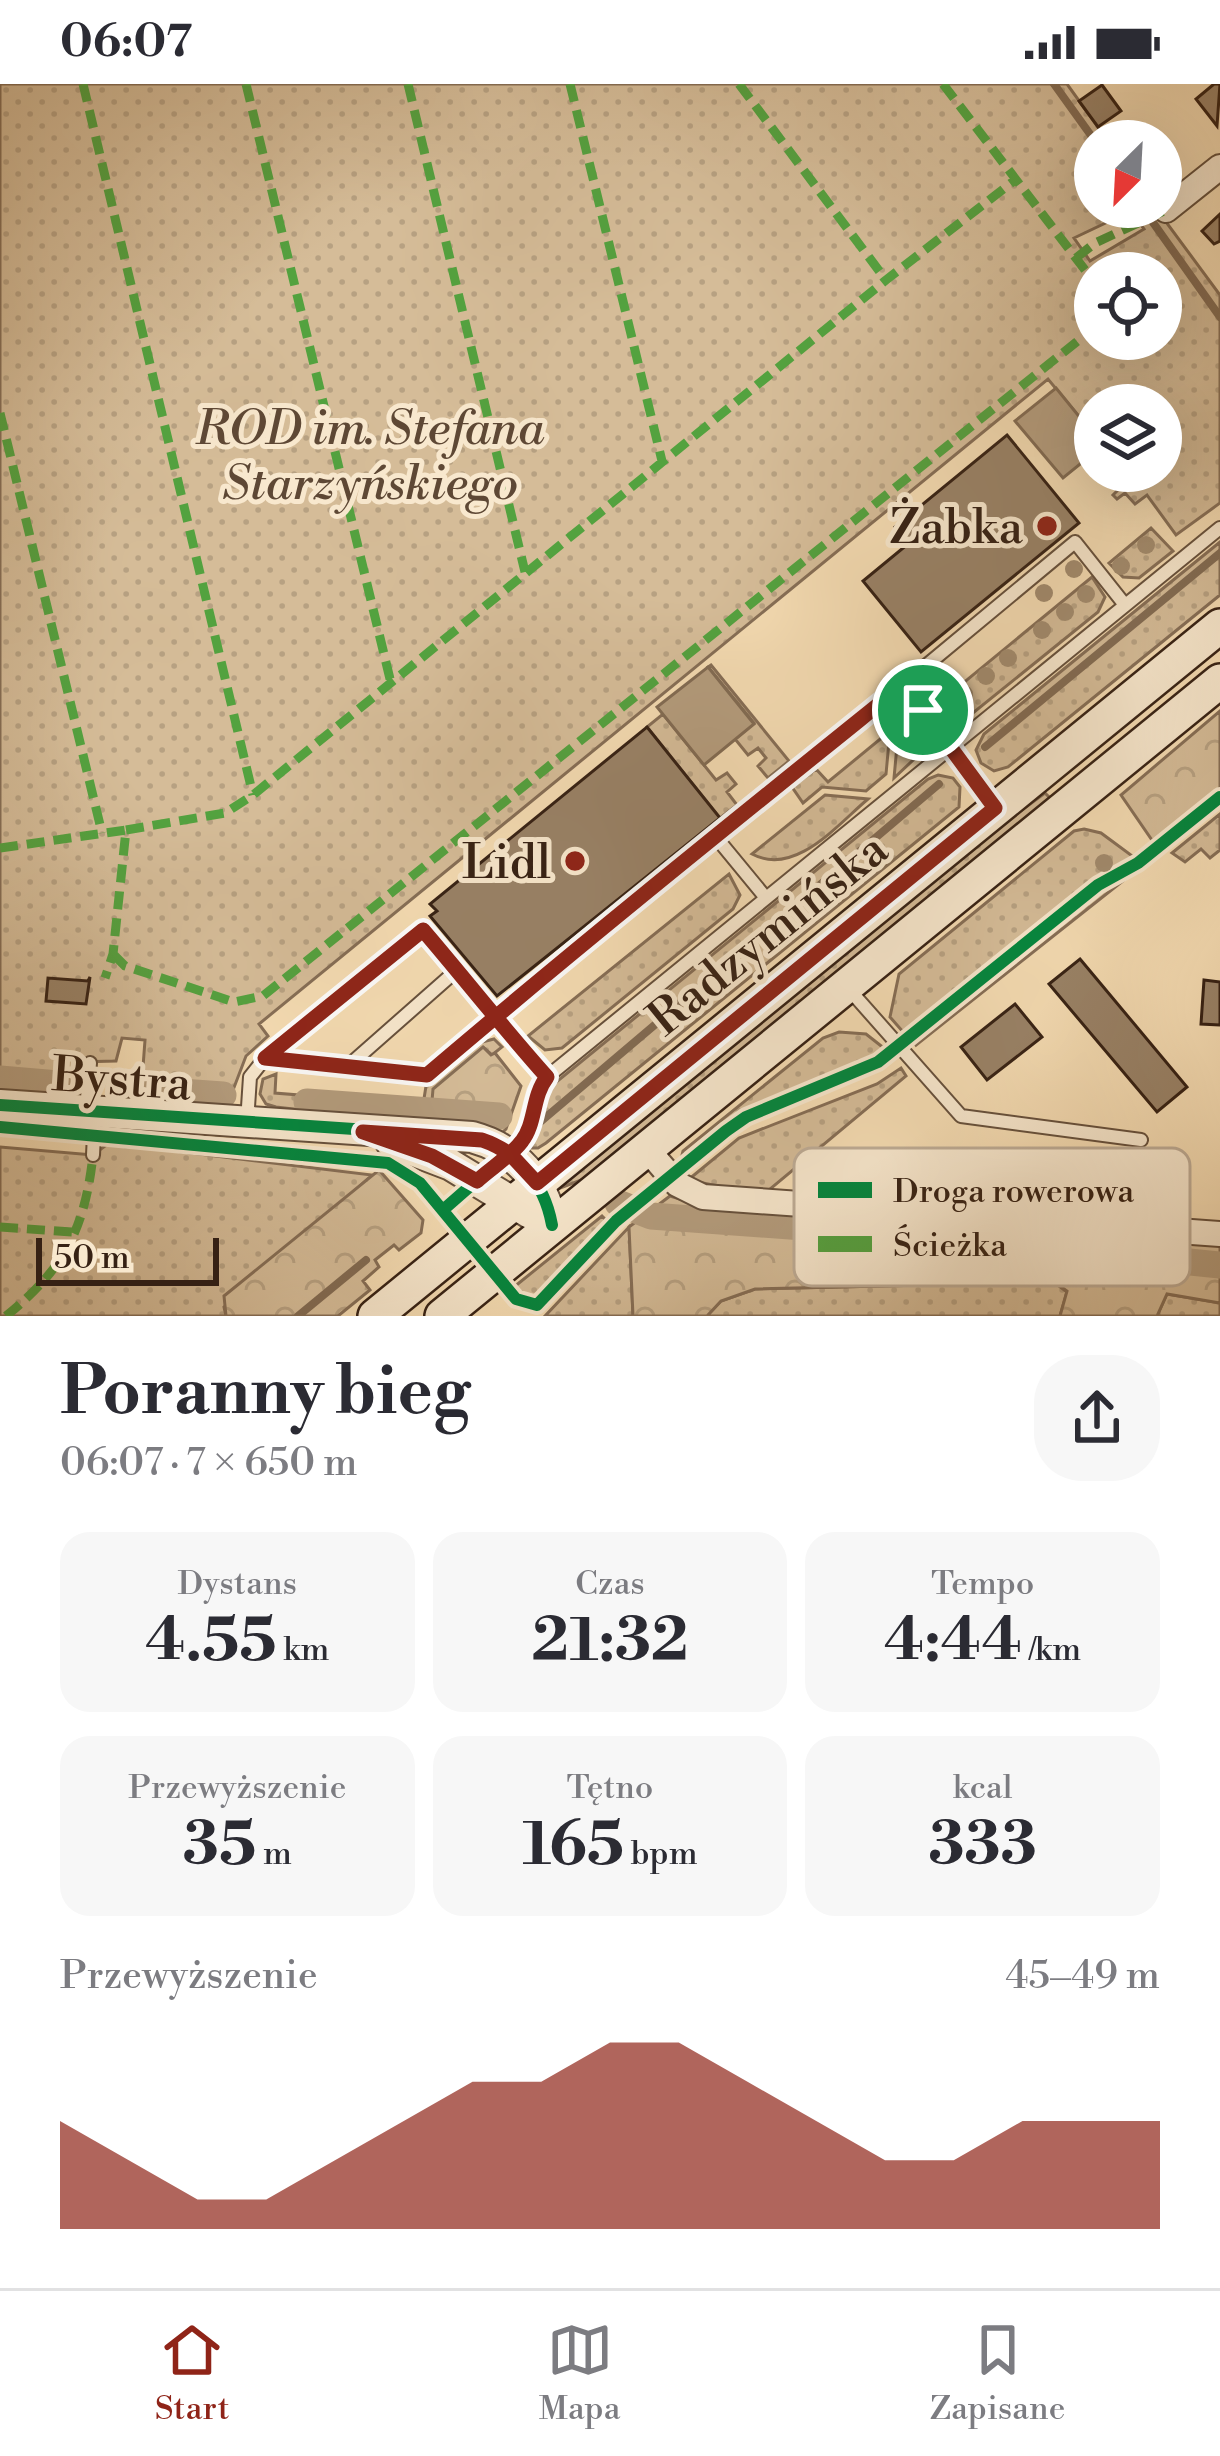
<!DOCTYPE html>
<html lang="pl">
<head>
<meta charset="utf-8">
<style>
	body { margin:0; font-family:"Libre Bodoni",serif; background:#f7f7f7; color:#2b2b33; height:100vh; display:flex; flex-direction:column; font-size:45px; white-space:nowrap }
	* { box-sizing:border-box; margin:0 }
	p { font-size:39px; color:#7c7c81 }
	.icon { flex:none; width:66px; height:66px; fill:none; stroke:currentColor; stroke-width:2; stroke-linecap:round; stroke-linejoin:round }
	.map { position:relative; height:1232px; overflow:hidden }
	.sheet { display:flex; flex-direction:column; background:#fff; flex:1 }
	.sheet>* { flex:none }
	.needle { width:78px; rotate:204deg }
	.fabs { position:absolute; left:1074px; top:36px; display:grid; gap:24px }
	.fabs a { display:grid; place-items:center; width:108px; height:108px; border-radius:50%; background:#fff; box-shadow:0 12px 48px #0002; font-size:60px }
	.scale { position:absolute; left:36px; bottom:30px; width:183px; box-sizing:border-box; padding-left:12px; border:6px solid #362114; border-top:0; font-size:33px; line-height:42px; white-space:nowrap; color:#362114; -webkit-text-stroke:9px #f8e8ce; paint-order:stroke }
	.pin { position:absolute; display:grid; place-items:center; width:102px; height:102px; color:#fff; margin:-51px; border:6px solid #fff; border-radius:50%; box-shadow:0 3px 12px #0007 }
	.round { display:grid; place-items:center; flex:none; width:126px; height:126px; border-radius:48px; background:#f7f7f7 }
	.headline { display:flex; align-items:center; justify-content:space-between; height:204px; padding:0 60px }
	h1 { font-size:66px; font-weight:700; line-height:90px }
	.metrics { display:grid; grid-template-columns:repeat(3,1fr); gap:18px; height:204px; padding:12px 60px }
	.metrics div { display:grid; align-content:center; border-radius:30px; background:#f7f7f7; text-align:center }
	.metrics b { font-size:60px; font-weight:700 }
	.metrics small { font-size:33px; font-weight:400 }
	.metrics p { font-size:33px }
	.chart { height:336px; padding:24px 60px }
	.chart p { display:flex; justify-content:space-between }
	.chart svg { width:100%; height:216px; margin-top:12px; fill:#8f2418; opacity:.7 }
	.status { display:flex; justify-content:space-between; align-items:center; height:84px; padding:0 60px; background:#fff; direction:ltr }
	.status svg { height:33px; fill:currentColor }
	.menu { display:flex; justify-content:space-around; align-items:center; height:168px; border-top:3px solid #e1e1e2; background:#fff; font-size:33px; color:#7c7c81 }
	.menu a { display:grid; justify-items:center; gap:6px }
	.menu .current { color:#8f2418 }
	.map>svg:first-child { display:block }
</style>
</head>
<body>
<div class="status"><b>06:07</b><svg viewBox="0 0 49 12"><path d="M0 12V9h3v3zM5 12V6h3v6zM10 12V3h3v9zM15 12V0h3v12zM26 1h20v11H26zM47 4h2v5h-2z"/></svg></div>
<div class="map">
<svg width="1220" height="1232" viewBox="0 0 1220 1232">
	<defs>
		<pattern id="grass-dots" width="8" height="8" patternUnits="userSpaceOnUse" patternTransform="scale(3)"><rect width="8" height="8" fill="#d5bc98"/><path d="M2 2h.1M6 6h.1" fill="none" stroke="#b7a182" stroke-width="1.8" stroke-linecap="round"/></pattern>
		<pattern id="forest-crowns" width="20" height="18" patternUnits="userSpaceOnUse" patternTransform="scale(3)"><rect width="20" height="18" fill="#d5bc98"/><path d="M2 6a3 3 0 1 1 6 0M12 15a3 3 0 1 1 6 0" fill="none" stroke="#b7a182"/></pattern>
	</defs>
	<rect width="100%" height="100%" fill="#f5dcb3"/>
	<filter id="stains"><feTurbulence type="fractalNoise" baseFrequency=".00167" numOctaves="4"/><feColorMatrix values="0 0 0 0 .2 0 0 0 0 .09 0 0 0 0 .02 0 0 0 .5 -.17"/></filter>
	<radialGradient id="worn" r=".72"><stop offset=".6" stop-color="#630" stop-opacity="0"/><stop offset="1" stop-color="#630" stop-opacity=".3"/></radialGradient>
	<!-- grass -->
	<path fill="url(#grass-dots)" stroke="#866e56" stroke-width="3" fill-rule="evenodd" d="M 0,0 L 1067,0 L 1108,57 L 1095,57 L 1095,123 L 1155,123 L 1220,211 L 1220,419 L 1176,451 L 1147,411 L 1135,420 L 1125,409 L 1117,415 L 1113,411 L 1121,403 L 1110,390 L 1101,396 L 1098,392 L 1105,387 L 1161,387 L 1161,321 L 1095,321 L 1095,352 L 1048,295 L 259,940 L 268,952 L 246,972 L 230,1014 L 141,1010 L 145,956 L 122,954 L 116,977 L 76,978 L 74,992 L 0,985 ZM 1131,127 L 1144,145 L 1090,177 L 1074,154 ZM 1095,189 L 1161,189 L 1161,255 L 1095,255 Z
		M 1151,444 L 1173,467 L 1139,494 L 1123,493 L 1109,479 Z
		M 1220,458 L 1220,511 L 1008,683 L 994,687 L 981,679 L 976,666 L 984,650 Z
		M 1092,493 L 1105,513 L 1098,528 L 963,637 L 948,636 L 934,623 Z
		M 711,581 L 789,677 L 768,694 L 758,682 L 766,674 L 758,664 L 748,671 L 735,655 L 754,639 L 708,583 Z
		M 663,630 L 716,696 L 727,689 L 736,700 L 727,708 L 737,721 L 720,734 L 647,643 Z
		M 917,636 L 927,654 L 927,663 L 894,694 L 898,651 Z
		M 890,647 L 886,690 L 866,707 L 822,703 L 803,719 L 792,703 L 816,685 L 828,698 Z
		M 938,691 L 953,694 L 960,703 L 959,723 L 546,1059 L 538,1064 L 523,1064 C 537,1048 532,1025 544,1008 L 928,695 Z
		M 1045,709 L 1051,715 L 584,1095 L 560,1104 L 558,1100 L 973,762 Z
		M 825,711 L 868,715 C 837,741 795,793 752,770 Z
		M 1220,730 L 1220,766 L 1210,774 L 1201,765 L 1185,778 L 1172,769 Z
		M 1084,745 L 1101,749 L 1135,774 L 1090,801 L 904,949 L 890,933 L 899,890 L 1074,747 Z
		M 729,790 L 740,811 L 733,825 L 562,964 L 545,966 L 528,952 Z
		M 1122,794 L 1124,796 L 916,961 L 913,957 L 1102,804 Z
		M 839,948 L 866,950 L 885,965 L 865,979 L 743,1027 L 681,1075 L 683,1067 L 823,954 Z
		M 494,955 L 502,963 L 492,971 L 484,964 L 430,1041 L 276,1023 L 266,1020 L 260,1010 L 263,995 L 276,990 L 275,1009 L 423,1021 L 426,1002 L 478,959 Z
		M 901,984 L 906,992 L 763,1111 L 688,1096 L 739,1054 L 877,1000 Z
		M 109,1059 L 372,1091 L 224,1223 L 226,1232 L 0,1232 L 0,1063 L 93,1071 Z
		M 602,1132 L 606,1136 C 592,1157 554,1209 530,1214 L 514,1203 Z
		M 629,1143 L 633,1232 L 545,1232 Z
		M 973,1165 L 1016,1170 L 1067,1208 L 1060,1232 L 707,1232 L 721,1217 L 755,1205 L 967,1200 Z
		M 1167,1210 L 1220,1219 L 1220,1232 L 1157,1232 Z"/>
	<!-- forest -->
	<path fill="url(#forest-crowns)" stroke="#866e56" stroke-width="3" d="M 1220,627 L 1220,707 L 1154,759 L 1121,711 Z
		M 483,963 L 491,971 L 495,969 L 521,1002 L 506,1045 L 499,1052 L 430,1041 L 433,1005 Z
		M 379,1086 L 423,1136 L 421,1149 L 399,1166 L 394,1161 L 375,1176 L 379,1183 L 363,1197 L 370,1206 L 338,1232 L 226,1232 L 224,1212 Z
		M 670,1112 L 706,1123 L 1220,1159 L 1220,1219 L 1167,1210 L 1157,1232 L 1060,1232 L 1067,1207 L 1017,1170 L 974,1165 L 968,1200 L 755,1205 L 721,1217 L 707,1232 L 633,1232 L 629,1143 Z"/>
	<!-- water -->
	<path fill="#b49c7d" stroke="#826b53" stroke-width="3" d="M 1056,304 L 1095,352 L 1095,368 L 1063,394 L 1015,337 Z
		M 708,583 L 754,640 L 704,681 L 657,623 Z"/>
	<g fill="none" stroke-linecap="round" stroke-linejoin="round">
		<!-- stream -->
		<path stroke="#826b53" stroke-width="8" d="M 1054,0 L 1095,57
			M 1142,123 L 1220,233
			M 985,663 L 1220,469
			M 539,1039 L 939,700
			M 298,1232 L 366,1176"/>
		<!-- canal -->
		<path stroke="#b49c7d" stroke-width="27" d="M 0,995 L 70,1001
			M 124,1004 L 223,1011
			M 307,1018 L 499,1032
			M 618,1119 L 651,1132 L 953,1154 L 1220,1181"/>
	</g>
	<!-- building -->
	<path fill="#998267" stroke="#362114" stroke-width="3" d="M 1214,0 L 1220,0 L 1217,42 L 1196,15 Z
		M 1102,1 L 1121,27 L 1098,43 L 1079,17 Z
		M 1220,130 L 1220,157 L 1214,160 L 1202,147 Z
		M 1007,351 L 1079,439 L 921,568 L 863,497 L 908,460 L 895,443 Z
		M 647,643 L 720,734 L 497,912 L 430,832 L 437,827 L 430,820 Z
		M 1080,875 L 1187,1003 L 1157,1028 L 1049,900 Z
		M 90,893 L 86,920 L 46,917 L 48,894 L 88,897 Z
		M 1204,896 L 1220,898 L 1220,941 L 1201,940 Z
		M 1015,920 L 1042,953 L 987,996 L 961,963 Z"/>
	<g fill="none" stroke-linecap="round" stroke-linejoin="round">
		<defs>
			<path id="service" d="M 994,722 L 904,600 L 1075,458 L 1125,521
				M 715,752 L 904,600
				M 847,903 L 961,1032 L 1141,1056
				M 265,974 L 423,846 L 547,993 L 1220,444
				M 347,983 L 457,886
				M 86,1026 L 90,979
				M 247,1038 L 250,993 L 265,974 L 427,991 L 715,752 L 766,814
				M 93,1071 L 95,1030"/>
			<path id="minor" d="M 1166,126 L 1220,83
				M 646,1064 L 677,1100 L 703,1113 L 1220,1150"/>
			<path id="tertiary" d="M 0,1021 L 472,1053 C 516,1065 544,1097 552,1141
				M 391,1058 L 451,1081 L 530,1129"/>
			<path id="secondary" d="M 375,1232 L 1220,542
				M 442,1232 L 1220,597"/>
		</defs>
		<!-- service casing -->
		<use href="#service" stroke="#66503c" stroke-width="16"/>
		<!-- minor casing -->
		<use href="#minor" stroke="#66503c" stroke-width="28"/>
		<!-- tertiary casing -->
		<use href="#tertiary" stroke="#66503c" stroke-width="34"/>
		<!-- secondary casing -->
		<use href="#secondary" stroke="#362114" stroke-width="38"/>
		<!-- service -->
		<use href="#service" stroke="#f8e8ce" stroke-width="12"/>
		<!-- minor -->
		<use href="#minor" stroke="#f8e8ce" stroke-width="24"/>
		<!-- tertiary -->
		<use href="#tertiary" stroke="#f8e8ce" stroke-width="30"/>
		<!-- secondary -->
		<use href="#secondary" stroke="#f8e8ce" stroke-width="33"/>
		<!-- quiet -->
		<path stroke="#53a23f" stroke-width="9" stroke-dasharray="18 9" stroke-linecap="butt" d="M 83,0 L 253,711
			M 246,0 L 391,599
			M 408,0 L 525,488
			M 570,0 L 662,377
			M 739,0 L 886,196
			M 943,0 L 1095,199
			M 1076,174 L 1095,159 L 1166,126
			M 0,329 L 102,749
			M 126,746 L 225,729 L 253,711 L 886,196 L 1015,96
			M 0,764 L 126,746 L 113,870 L 105,894
			M 113,870 L 125,882 L 234,918 L 263,912 L 1095,243
			M 0,1143 L 72,1148
			M 6,1232 C 64,1185 85,1145 93,1071"/>
		<defs>
			<path id="cycleway" d="M 0,1021 L 472,1053 C 516,1065 544,1097 552,1141
				M 0,1043 L 388,1079 L 420,1099 L 516,1215 L 537,1221 L 616,1137 L 726,1047 L 746,1033 L 878,978 L 1098,801 L 1138,779 L 1220,713
				M 443,1126 L 524,1055 L 536,1008 L 547,993"/>
		</defs>
		<!-- cycleway casing -->
		<use href="#cycleway" stroke="#f8e8ce" stroke-width="20"/>
		<!-- cycleway -->
		<use href="#cycleway" stroke="#00873e" stroke-width="12"/>
	</g>
	<!-- trees -->
	<g fill="#a28b6e">
		<circle cx="1146" cy="461" r="9"/>
		<circle cx="1121" cy="482" r="9"/>
		<circle cx="1074" cy="485" r="9"/>
		<circle cx="1044" cy="509" r="9"/>
		<circle cx="1086" cy="510" r="9"/>
		<circle cx="1065" cy="528" r="9"/>
		<circle cx="1042" cy="546" r="9"/>
		<circle cx="1008" cy="574" r="9"/>
		<circle cx="986" cy="592" r="9"/>
		<circle cx="964" cy="610" r="9"/>
		<circle cx="951" cy="625" r="9"/>
		<circle cx="1104" cy="779" r="9"/>
	</g>
	<g fill="none" stroke-linecap="round" stroke-linejoin="round">
		<defs>
			<path id="route" d="M 923,626 L 904,600 C 744,729 583,858 427,991 L 265,974 L 423,846 C 465,895 504,945 547,993 C 532,1012 536,1039 522,1057 C 511,1072 491,1084 477,1097 L 432,1072 L 363,1048 L 482,1056 C 494,1060 503,1065 512,1072 L 537,1099 L 995,724 L 923,626"/>
		</defs>
		<!-- route casing -->
		<use href="#route" stroke="#fff" stroke-width="24"/>
		<!-- route -->
		<use href="#route" stroke="#8f2418" stroke-width="15"/>
	</g>
	<!-- markers -->
	<g fill="#8f2418" stroke="#f8e8ce" stroke-width="4.5">
		<circle cx="1047" cy="442" r="12"/>
		<circle cx="575" cy="777" r="12"/>
	</g>
	<g text-anchor="middle" stroke-width="10" stroke-linejoin="round" paint-order="stroke">
		<!-- park labels -->
		<g font-size="48" font-style="italic" fill="#5e4835" stroke="#f8e8ce">
			<text x="370" y="360">ROD im. Stefana<tspan x="370" dy="55">Starzyńskiego</tspan></text>
		</g>
		<!-- poi labels -->
		<g font-size="48" fill="#362114" stroke="#f8e8ce" text-anchor="end">
			<text x="1023" y="459">Żabka</text>
			<text x="551" y="794">Lidl</text>
		</g>
		<!-- street labels -->
		<g font-size="48" fill="#362114" stroke="#f8e8ce">
			<text transform="translate(767 849) rotate(-39)" y="17">Radzymińska</text>
			<text transform="translate(122 994) rotate(4)" y="17">Bystra</text>
		</g>
	</g>
	<!-- legend -->
	<rect x="794" y="1064" width="396" height="138" rx="18" fill="#f8e8ce" stroke="#beac96" stroke-width="3"/>
	<rect x="818" y="1098" width="54" height="16" fill="#00873e"/>
	<rect x="818" y="1152" width="54" height="16" fill="#53a23f"/>
	<g font-size="33" fill="#362114">
		<text x="893" y="1118">Droga rowerowa</text>
		<text x="893" y="1172">Ścieżka</text>
	</g>
	<rect width="100%" height="100%" filter="url(#stains)"/>
	<rect width="100%" height="100%" fill="url(#worn)"/>
</svg>
<div class="fabs">
<a><svg class="needle" viewBox="-14 -14 28 28"><path d="M0-13l5 13h-10z" fill="#e53935"/><path d="M0 13l5-13h-10z" fill="#7c7c81"/></svg></a>
<a><svg class="icon" aria-label="locate" viewBox="0 0 24 24"><circle cx="12" cy="12" r="6"/><path d="M12 2v4M12 18v4M2 12h4M18 12h4"/></svg></a>
<a><svg class="icon" aria-label="layers" viewBox="0 0 24 24"><path d="M12 4l9 5-9 5-9-5zM3 14l9 5 9-5"/></svg></a>
</div>
<div class="scale">50 m</div>
<div class="pin" style="left:923px;top:626px;background:#1e9e55"><svg class="icon" aria-label="arrive" viewBox="0 0 24 24"><path d="M6 21V4h12l-3 4 3 4H6"/></svg></div>
</div>
<section class="sheet">
<div class="headline"><div><h1>Poranny bieg</h1><p>06:07 · 7 × 650 m</p></div><a class="round"><svg class="icon" aria-label="share" viewBox="0 0 24 24"><path d="M12 15V3M7 8l5-5 5 5M5 13v7h14v-7"/></svg></a></div>
<div class="metrics">
<div><p>Dystans</p><b>4.55<small> km</small></b></div>
<div><p>Czas</p><b>21:32</b></div>
<div><p>Tempo</p><b>4:44<small> /km</small></b></div>
</div>
<div class="metrics">
<div><p>Przewyższenie</p><b>35<small> m</small></b></div>
<div><p>Tętno</p><b>165<small> bpm</small></b></div>
<div><p>kcal</p><b>333</b></div>
</div>
<div class="chart"><p><span>Przewyższenie</span>45–49 m</p>
<svg viewBox="0 0 160 44" preserveAspectRatio="none"><path d="M0 44V22L10 30L20 38L30 38L40 30L50 22L60 14L70 14L80 6L90 6L100 14L110 22L120 30L130 30L140 22L150 22L160 22V44z"/></svg>
</div>
</section>
<nav class="menu">
<a class="current"><svg class="icon" aria-label="home" viewBox="0 0 24 24"><path d="M3 11l9-7 9 7M6 9v11h12V9"/></svg>Start</a>
<a><svg class="icon" aria-label="map" viewBox="0 0 24 24"><path d="M3 6l6-2 6 2 6-2v14l-6 2-6-2-6 2zM9 4v14M15 6v14"/></svg>Mapa</a>
<a><svg class="icon" aria-label="saved" viewBox="0 0 24 24"><path d="M7 4h10v16l-5-4-5 4z"/></svg>Zapisane</a>
</nav>
</body>
</html>
